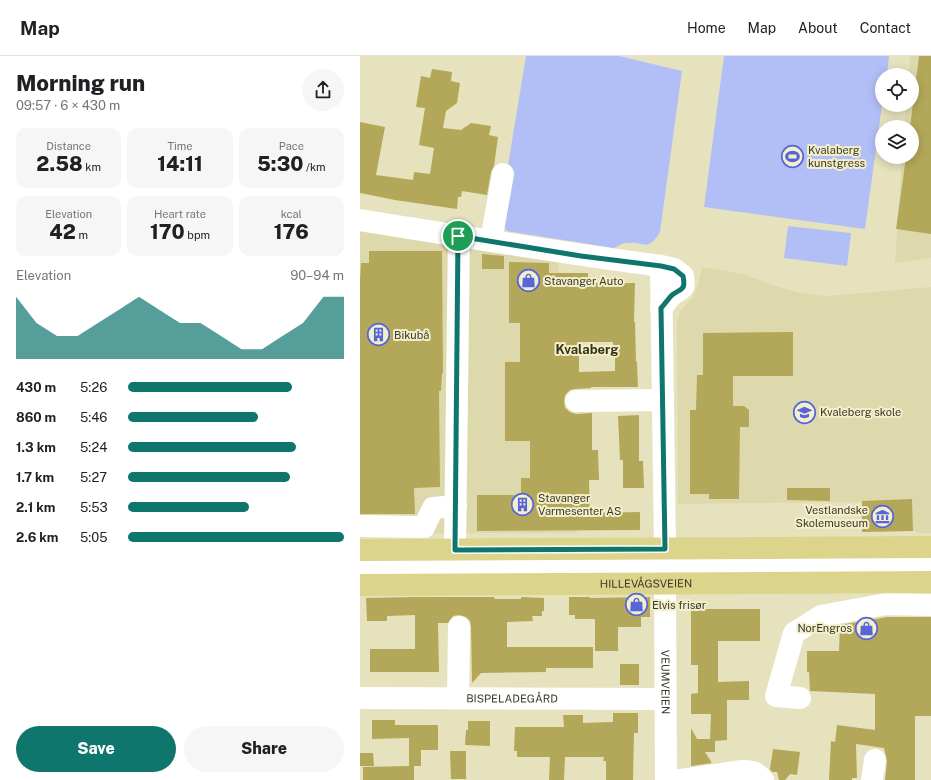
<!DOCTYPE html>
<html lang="en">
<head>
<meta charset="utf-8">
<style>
	body { margin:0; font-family:"Public Sans",sans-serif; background:#f6f6f6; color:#202124; height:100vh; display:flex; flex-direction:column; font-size:15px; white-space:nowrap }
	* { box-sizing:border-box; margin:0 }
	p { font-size:13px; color:#757577 }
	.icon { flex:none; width:22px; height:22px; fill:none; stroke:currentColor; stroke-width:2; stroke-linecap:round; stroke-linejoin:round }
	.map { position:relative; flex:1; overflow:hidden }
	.panel { display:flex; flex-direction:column; background:#fff; width:360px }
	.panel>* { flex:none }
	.buttons { position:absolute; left:515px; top:12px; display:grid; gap:8px }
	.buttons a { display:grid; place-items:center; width:44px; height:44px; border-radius:50%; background:#fff; box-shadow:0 2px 10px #0003; font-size:20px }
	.pin { position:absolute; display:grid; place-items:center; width:34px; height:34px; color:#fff; margin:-17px; border:2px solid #fff; border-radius:50%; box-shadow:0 1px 4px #0007 }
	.round { display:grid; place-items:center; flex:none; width:42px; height:42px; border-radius:21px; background:#f6f6f6 }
	.overview { display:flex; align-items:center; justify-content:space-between; height:68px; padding:0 16px }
	h1 { font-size:22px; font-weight:800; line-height:30px }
	.figures { display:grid; grid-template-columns:repeat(3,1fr); gap:6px; height:68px; padding:4px 16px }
	.figures div { display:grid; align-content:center; border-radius:10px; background:#f6f6f6; text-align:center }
	.figures b { font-size:20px; font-weight:800 }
	.figures small { font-size:11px; font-weight:400 }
	.figures p { font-size:11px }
	.chart { height:112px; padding:8px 16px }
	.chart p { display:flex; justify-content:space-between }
	.chart svg { width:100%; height:72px; margin-top:4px; fill:#0f766e; opacity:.7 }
	.action { display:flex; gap:8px; margin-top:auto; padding:8px 16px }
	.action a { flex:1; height:46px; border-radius:24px; background:#0f766e; color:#fff; font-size:16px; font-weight:800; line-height:46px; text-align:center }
	.action a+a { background:#f6f6f6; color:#202124 }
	ul { padding:0 16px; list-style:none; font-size:13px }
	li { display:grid; grid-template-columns:64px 48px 1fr; align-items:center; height:30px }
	li i { height:10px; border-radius:5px; background:#0f766e }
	header { display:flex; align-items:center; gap:24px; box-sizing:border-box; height:56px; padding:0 20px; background:#fff; border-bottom:1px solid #e0e0e0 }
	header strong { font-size:19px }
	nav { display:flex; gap:22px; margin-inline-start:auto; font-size:14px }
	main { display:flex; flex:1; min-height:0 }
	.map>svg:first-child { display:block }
</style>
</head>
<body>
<header>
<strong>Map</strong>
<nav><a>Home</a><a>Map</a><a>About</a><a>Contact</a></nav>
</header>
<main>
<section class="panel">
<div class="overview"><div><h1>Morning run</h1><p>09:57 · 6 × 430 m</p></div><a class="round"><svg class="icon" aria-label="share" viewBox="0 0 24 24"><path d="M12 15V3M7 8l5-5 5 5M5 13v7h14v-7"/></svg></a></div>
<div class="figures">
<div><p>Distance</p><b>2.58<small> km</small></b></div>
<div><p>Time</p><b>14:11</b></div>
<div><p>Pace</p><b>5:30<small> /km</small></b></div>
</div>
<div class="figures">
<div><p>Elevation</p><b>42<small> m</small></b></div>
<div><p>Heart rate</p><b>170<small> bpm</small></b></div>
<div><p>kcal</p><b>176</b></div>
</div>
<div class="chart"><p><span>Elevation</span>90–94 m</p>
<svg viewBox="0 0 160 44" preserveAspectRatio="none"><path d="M0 44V6L10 22L20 30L30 30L40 22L50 14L60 6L70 14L80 22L90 22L100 30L110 38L120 38L130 30L140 22L150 6L160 6V44z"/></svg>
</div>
<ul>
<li><b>430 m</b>5:26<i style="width:76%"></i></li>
<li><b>860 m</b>5:46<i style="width:60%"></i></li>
<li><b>1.3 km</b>5:24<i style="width:78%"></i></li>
<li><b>1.7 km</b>5:27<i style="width:75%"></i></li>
<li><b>2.1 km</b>5:53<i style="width:56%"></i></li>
<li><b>2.6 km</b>5:05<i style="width:100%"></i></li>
</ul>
<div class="action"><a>Save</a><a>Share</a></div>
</section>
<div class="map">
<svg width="571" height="724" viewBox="0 0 571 724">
	<rect width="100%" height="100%" fill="#e6e2be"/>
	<!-- built -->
	<path fill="#ded9ad" d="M 550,0 L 571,0 L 571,202 L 535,207 L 542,101 L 552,101 L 552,71 L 545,71 L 546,49 L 552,49 L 552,19 L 549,19 Z
		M 0,165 L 198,203 L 217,477 L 0,477 Z
		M 342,211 L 384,218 L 409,228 L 436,236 L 467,240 L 571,231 L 571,477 L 560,477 L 555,475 L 502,476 L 502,446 L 318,448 L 317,266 L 320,255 L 333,241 L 337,232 Z"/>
	<!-- green -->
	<path fill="#b2bff7" d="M 166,0 L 259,0 L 322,15 L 300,176 C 287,197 285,185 266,187 C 262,187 258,190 254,192 L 147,175 L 139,164 Z
		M 364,0 L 529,0 L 527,19 L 522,19 L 522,49 L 505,173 L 344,151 Z
		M 428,170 L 491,177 L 487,210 L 424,202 Z"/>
	<!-- building -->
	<path fill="#b3a859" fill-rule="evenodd" d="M 559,0 L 571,0 L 571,178 L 536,173 L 546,101 L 552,101 L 552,71 L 550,71 Z
		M 72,13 L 92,16 L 91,25 L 100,27 L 97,47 L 86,55 L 83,72 L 101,74 L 111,67 L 131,70 L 129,79 L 138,81 L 134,110 L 131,116 L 127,139 L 102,135 L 101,141 L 98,141 L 97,153 L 35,144 L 0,137 L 0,66 L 25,71 L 16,119 L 53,124 L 54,116 L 70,118 L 74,92 L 59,89 L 65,52 L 56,51 L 61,20 L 70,22 Z
		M 9,195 L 82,195 L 83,317 L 82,317 L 81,335 L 79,335 L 80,431 L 54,432 L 55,458 L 0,458 L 0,224 L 1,207 L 9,207 Z
		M 122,198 L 144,200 L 144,213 L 122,213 Z
		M 149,206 L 189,207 L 189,217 L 228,217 L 228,227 L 275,227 L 274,266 L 275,266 L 276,306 L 277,306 L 278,331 L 231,331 L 231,332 L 215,333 L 210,334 L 205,339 L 204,346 L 205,352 L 210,356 L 216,358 L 232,357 L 232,394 L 238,394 L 239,424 L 229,424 L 230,457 L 280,456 L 280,474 L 117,475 L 117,439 L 161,439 L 161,422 L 170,422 L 170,385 L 145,385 L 145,306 L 160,306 L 160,267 L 149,267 ZM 221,286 L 253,286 L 253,291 L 255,291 L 255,315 L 219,316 L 219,291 L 221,290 Z
		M 433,276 L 433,320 L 373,320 L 373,350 L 384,350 L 389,354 L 389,371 L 380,371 L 379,443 L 349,443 L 349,438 L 330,438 L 330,354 L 336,354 L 337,319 L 343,319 L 343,277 Z
		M 279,359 L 279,405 L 283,405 L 284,432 L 263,432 L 263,404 L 260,404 L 258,360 Z
		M 427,432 L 470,432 L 470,445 L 427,444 Z
		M 552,443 L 553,475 L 502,476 L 502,445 Z
		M 55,541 L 134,541 L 135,543 L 161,543 L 161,541 L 184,542 L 184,555 L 182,555 L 182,560 L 172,560 L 173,565 L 147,566 L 147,591 L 233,591 L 233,612 L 186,612 L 186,616 L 121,617 L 112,627 L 111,571 L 110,565 L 106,561 L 99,559 L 93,560 L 88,567 L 78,567 L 79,616 L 10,616 L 10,593 L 55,593 L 55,559 L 27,560 L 27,565 L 7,565 L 6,542 Z
		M 209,541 L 230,541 L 230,542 L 290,541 L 290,561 L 281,561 L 281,571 L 258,571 L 258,595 L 235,595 L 235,563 L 215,563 L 215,559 L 209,559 Z
		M 331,553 L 400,553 L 400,585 L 358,585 L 358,626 L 389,625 L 389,644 L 367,644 L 367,684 L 355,685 L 355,696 L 345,696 L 352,707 L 331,710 L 331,672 L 337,683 L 350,683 L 351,658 L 331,658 L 331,638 L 338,637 L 338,609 L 331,609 Z
		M 527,561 L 571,561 L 571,660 L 555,660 L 555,724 L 525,724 L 527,705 L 524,692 L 496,688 L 497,722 L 492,722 L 492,724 L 469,724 L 471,685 L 475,686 L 477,669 L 515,674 L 515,638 L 450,635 L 449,616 L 447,616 L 447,595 L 479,595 L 480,569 Z
		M 260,608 L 279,608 L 279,629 L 260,629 Z
		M 253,657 L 278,657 L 278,677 L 274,677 L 273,724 L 246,724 L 246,705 L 243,705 L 244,701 L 205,701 L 204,724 L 189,724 L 190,701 L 157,701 L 157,695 L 154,695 L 155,671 L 204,671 L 203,659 L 223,659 L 223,667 L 253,666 Z
		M 12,664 L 35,664 L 35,669 L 78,669 L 78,694 L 61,694 L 61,710 L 54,710 L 54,724 L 3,724 L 3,711 L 49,710 L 49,682 L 12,683 Z
		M 108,665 L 130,665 L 130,690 L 105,689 L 106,674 L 108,674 Z
		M 413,693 L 440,696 L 437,719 L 430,718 L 425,724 L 419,724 L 417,716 L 412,716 L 410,713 Z
		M 90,695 L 106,695 L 106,723 L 91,723 Z
		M 0,697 L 13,697 L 14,710 L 0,710 Z"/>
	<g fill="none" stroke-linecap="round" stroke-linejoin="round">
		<!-- minor -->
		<g stroke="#fff" stroke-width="22">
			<path d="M 0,164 C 100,180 200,197 301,210 L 314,213 L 323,220 C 326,235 321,232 312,239 C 308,243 305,248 301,252"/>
			<path d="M 131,185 L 143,118"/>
			<path d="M 301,210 L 305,493"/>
			<path d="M 216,345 L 303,344"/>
			<path d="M 3,470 L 64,471 L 73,452 L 96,450"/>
			<path d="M 95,494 L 99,180"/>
			<path d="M 0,511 L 571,509"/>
			<path id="s1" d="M 305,527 L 306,724"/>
			<path id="s2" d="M 0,642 L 305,643"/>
			<path d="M 98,642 L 99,571"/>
			<path d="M 440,642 L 416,640 L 434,577 L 461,560 L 526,548 L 571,549"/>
			<path d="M 321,724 L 382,715 C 392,715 397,716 403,724"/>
			<path d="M 512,724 L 515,704"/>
		</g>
		<!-- major -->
		<g stroke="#ddd48c" stroke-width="22">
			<path d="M 0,494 L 571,491"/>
			<path id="s3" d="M 0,529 L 571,526"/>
		</g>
	</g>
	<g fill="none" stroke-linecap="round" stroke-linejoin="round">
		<defs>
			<path id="route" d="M 98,180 L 221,200 L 301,210 L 314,213 L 323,220 C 326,235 321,232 312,239 C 308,243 305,248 301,252 L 305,493 L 95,494 Z"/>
		</defs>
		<!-- route casing -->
		<use href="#route" stroke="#fff" stroke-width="8"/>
		<!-- route -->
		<use href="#route" stroke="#0f766e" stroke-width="5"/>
	</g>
	<!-- icons -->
	<defs>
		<symbol id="stadium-ring" viewBox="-11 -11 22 22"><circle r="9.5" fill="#f3efca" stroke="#5765db" stroke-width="1.5"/><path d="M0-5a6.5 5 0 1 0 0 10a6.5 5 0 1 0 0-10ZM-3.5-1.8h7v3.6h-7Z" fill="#5765db"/></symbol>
		<symbol id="shop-ring" viewBox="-11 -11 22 22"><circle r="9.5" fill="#f3efca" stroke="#5765db" stroke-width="1.5"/><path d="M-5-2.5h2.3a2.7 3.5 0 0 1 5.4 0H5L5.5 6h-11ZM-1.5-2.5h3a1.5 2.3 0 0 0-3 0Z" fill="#5765db"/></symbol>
		<symbol id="building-ring" viewBox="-11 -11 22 22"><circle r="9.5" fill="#f3efca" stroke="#5765db" stroke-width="1.5"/><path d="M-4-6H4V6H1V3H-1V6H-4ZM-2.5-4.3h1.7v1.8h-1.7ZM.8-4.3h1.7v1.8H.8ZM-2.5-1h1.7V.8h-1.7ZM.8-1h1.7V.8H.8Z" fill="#5765db"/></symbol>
		<symbol id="school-ring" viewBox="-11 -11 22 22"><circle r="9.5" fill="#f3efca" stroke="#5765db" stroke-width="1.5"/><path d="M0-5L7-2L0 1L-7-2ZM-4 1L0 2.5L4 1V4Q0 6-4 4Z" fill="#5765db"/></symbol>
		<symbol id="museum-ring" viewBox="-11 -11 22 22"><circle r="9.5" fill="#f3efca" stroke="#5765db" stroke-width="1.5"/><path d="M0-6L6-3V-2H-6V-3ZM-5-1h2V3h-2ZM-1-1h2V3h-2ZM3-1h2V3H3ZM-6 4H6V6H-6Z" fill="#5765db"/></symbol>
	</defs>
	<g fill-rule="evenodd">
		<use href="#stadium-ring" x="420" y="88" width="25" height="25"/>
		<use href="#shop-ring" x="156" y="212" width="25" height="25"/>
		<use href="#building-ring" x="6" y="266" width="25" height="25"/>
		<use href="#school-ring" x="432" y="344" width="25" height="25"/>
		<use href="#building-ring" x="150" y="436" width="25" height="25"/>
		<use href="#museum-ring" x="510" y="448" width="25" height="25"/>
		<use href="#shop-ring" x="264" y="536" width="25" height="25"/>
		<use href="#shop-ring" x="494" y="560" width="25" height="25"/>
	</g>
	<g text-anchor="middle" stroke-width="4" stroke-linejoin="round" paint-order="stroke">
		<!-- poi labels -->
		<g font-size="11" fill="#3a382a" stroke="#f3efca" text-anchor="start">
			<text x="448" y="98">Kvalaberg<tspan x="448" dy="13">kunstgress</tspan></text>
			<text x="184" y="229">Stavanger Auto</text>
			<text x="34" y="283">Bikubå</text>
			<text x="460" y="360">Kvaleberg skole</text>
			<text x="178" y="446">Stavanger<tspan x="178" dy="13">Varmesenter AS</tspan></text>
			<text x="508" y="458" text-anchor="end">Vestlandske<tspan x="508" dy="13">Skolemuseum</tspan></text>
			<text x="292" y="553">Elvis frisør</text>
			<text x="492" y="576" text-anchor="end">NorEngros</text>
		</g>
		<!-- street labels -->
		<g font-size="11" fill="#3a382a" stroke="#f3efca">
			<text dy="4" stroke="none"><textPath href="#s3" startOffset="286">HILLEVÅGSVEIEN</textPath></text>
			<text dy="4" stroke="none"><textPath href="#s1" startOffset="99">VEUMVEIEN</textPath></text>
			<text dy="4" stroke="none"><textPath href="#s2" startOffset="152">BISPELADEGÅRD</textPath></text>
		</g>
		<!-- quarter labels -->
		<g font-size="13" font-weight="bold" fill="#373314" stroke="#f3efca">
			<text x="227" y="298">Kvalaberg</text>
		</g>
	</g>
</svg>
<div class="buttons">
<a><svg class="icon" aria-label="locate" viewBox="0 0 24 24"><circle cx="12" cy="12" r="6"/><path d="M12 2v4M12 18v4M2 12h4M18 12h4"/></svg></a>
<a><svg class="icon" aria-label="layers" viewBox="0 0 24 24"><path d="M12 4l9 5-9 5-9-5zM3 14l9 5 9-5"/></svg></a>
</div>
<div class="pin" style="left:98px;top:180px;background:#1e9e55"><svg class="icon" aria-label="arrive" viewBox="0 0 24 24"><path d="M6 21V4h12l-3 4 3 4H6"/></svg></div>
</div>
</main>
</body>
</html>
